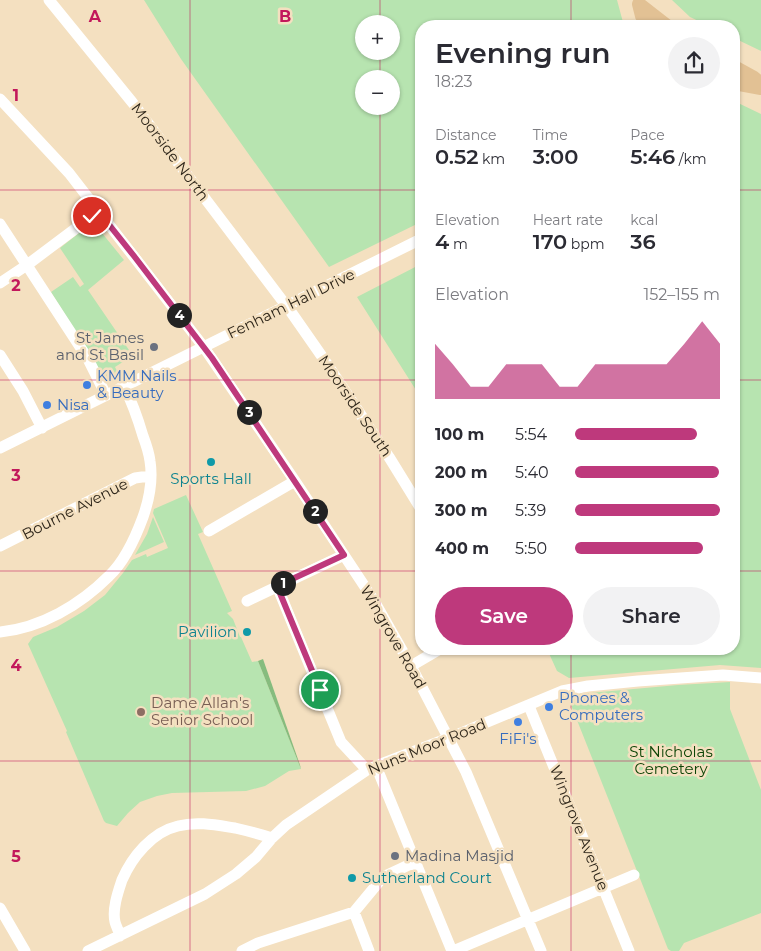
<!DOCTYPE html>
<html lang="en">
<head>
<meta charset="utf-8">
<style>
	body { margin:0; font-family:Montserrat,sans-serif; background:#f2f2f3; color:#2b2b33; height:100vh; display:flex; flex-direction:column; font-size:19px; white-space:nowrap }
	* { box-sizing:border-box; margin:0 }
	p { font-size:16px; color:#7c7c81 }
	.icon { flex:none; width:28px; height:28px; fill:none; stroke:currentColor; stroke-width:2; stroke-linecap:round; stroke-linejoin:round }
	.map { position:relative; flex:1; overflow:hidden }
	.details { position:absolute; left:415px; top:20px; width:325px; height:635px; display:flex; flex-direction:column; background:#fff; border-radius:20px; box-shadow:0 1px 4px #0004 }
	.details>* { flex:none }
	.fabs { position:absolute; left:355px; top:15px; display:grid; gap:10px }
	.fabs a { display:grid; place-items:center; width:45px; height:45px; border-radius:50%; background:#fff; box-shadow:0 1px 4px #0004; font-size:25px }
	.pin { position:absolute; display:grid; place-items:center; width:42px; height:42px; color:#fff; margin:-21px; border:2px solid #fff; border-radius:50%; box-shadow:0 1px 5px #0007 }
	.km { position:absolute; width:25px; height:25px; margin:-12px; border-radius:50%; background:#222; color:#fff; font-size:14px; line-height:25px; text-align:center }
	.round { display:grid; place-items:center; flex:none; width:52px; height:52px; border-radius:26px; background:#f2f2f3 }
	.headline { display:flex; align-items:center; justify-content:space-between; height:85px; padding:0 20px }
	h1 { font-size:28px; font-weight:600; line-height:38px }
	.figures { display:grid; grid-template-columns:repeat(3,1fr); gap:8px; height:85px; padding:5px 20px }
	.figures div { display:grid; align-content:center }
	.figures b { font-size:21px; font-weight:600 }
	.figures small { font-size:14px; font-weight:400 }
	.figures p { font-size:14px }
	.chart { height:140px; padding:10px 20px }
	.chart p { display:flex; justify-content:space-between }
	.chart svg { width:100%; height:90px; margin-top:5px; fill:#be397c; opacity:.7 }
	.cta { display:flex; gap:10px; margin-top:auto; padding:10px 20px }
	.cta a { flex:1; height:58px; border-radius:30px; background:#be397c; color:#fff; font-size:20px; font-weight:600; line-height:58px; text-align:center }
	.cta a+a { background:#f2f2f3; color:#2b2b33 }
	ul { padding:0 20px; list-style:none; font-size:16px }
	li { display:grid; grid-template-columns:80px 60px 1fr; align-items:center; height:38px }
	li i { height:12px; border-radius:6px; background:#be397c }
	.map>svg:first-child { display:block }
</style>
</head>
<body>
<div class="map">
<svg width="761" height="951" viewBox="0 0 761 951">
	<rect width="100%" height="100%" fill="#f4e0c0"/>
	<!-- green -->
	<path fill="#b7e4b0" fill-rule="evenodd" d="M 144,0 L 617,0 L 624,26 L 421,26 L 421,222 L 329,267 L 181,59 ZM 364,24 L 391,24 L 391,51 L 364,51 ZM 364,79 L 391,79 L 391,106 L 364,106 Z
		M 672,0 L 761,0 L 761,51 L 734,38 L 734,26 L 709,26 L 690,17 Z
		M 734,101 L 761,114 L 761,668 L 720,665 L 569,678 L 557,671 L 547,649 L 734,649 Z
		M 93,222 L 124,260 L 88,290 L 129,350 L 122,353 L 126,360 L 115,367 L 120,377 L 108,383 L 51,292 L 73,277 L 80,287 L 84,284 L 60,248 Z
		M 421,264 L 421,398 L 357,297 Z
		M 186,495 L 203,532 L 198,534 L 232,611 L 227,613 L 233,619 L 240,637 L 241,637 L 252,662 L 258,661 L 301,769 L 289,771 L 265,786 L 246,791 L 172,793 L 157,796 L 140,802 L 128,813 L 117,826 L 106,823 L 104,821 L 66,732 L 67,731 L 28,644 L 33,637 L 57,627 L 84,611 L 105,595 L 123,573 L 132,560 L 146,554 L 147,557 L 168,548 L 153,513 L 154,509 Z
		M 153,517 L 164,542 L 135,555 L 147,534 Z
		M 730,682 L 730,709 L 761,790 L 761,913 L 684,943 L 679,951 L 671,951 L 668,949 L 567,695 L 678,685 Z"/>
	<!-- forest -->
	<path fill="#86bc7e" d="M 263,659 L 300,765 L 301,769 L 258,661 Z"/>
	<g fill="none" stroke-linecap="round" stroke-linejoin="round">
		<!-- minor -->
		<path stroke="#fff" stroke-width="11" d="M 49,0 L 132,102 L 291,312 L 321,355 L 389,457 L 421,509
			M 0,99 L 69,173 L 203,346 L 295,481 L 373,599 L 411,666 L 466,772 L 541,951
			M 0,224 L 88,359 L 106,395
			M 0,283 L 27,265 L 99,211
			M 0,355 L 23,391 L 42,428
			M 0,448 L 421,239
			M 209,531 L 295,481
			M 0,546 L 135,478 L 142,477 L 151,477
			M 277,586 L 341,742 L 367,770
			M 247,601 L 344,555
			M 0,632 C 41,628 80,605 109,576 C 124,562 136,536 143,517 C 149,500 153,480 150,461 C 149,453 146,444 143,436 C 138,419 132,402 124,386
			M 411,666 L 440,649
			M 529,706 L 629,951
			M 376,766 L 452,951
			M 0,908 L 25,951
			M 354,912 L 369,951
			M 120,936 C 119,931 116,926 115,922 C 112,909 118,892 122,880 C 132,857 152,832 178,826 C 197,821 216,825 235,828 C 248,831 260,834 272,838
			M 88,951 L 205,894 L 236,874 L 256,857 L 272,838 L 286,825 L 367,770 L 376,766 L 449,738 L 562,691 L 588,686 L 638,681 L 723,675 L 761,678
			M 242,951 L 258,943 L 354,912 L 383,877 L 415,862
			M 453,951 L 634,875"/>
		<!-- major -->
		<path stroke="#e2c194" stroke-width="14" d="M 639,4 L 642,16 L 648,26
			M 640,5 L 667,26
			M 734,67 L 754,78 L 761,84
			M 734,83 L 761,88"/>
	</g>
	<g fill="none" stroke-linecap="round" stroke-linejoin="round">
		<defs>
			<path id="route" d="M 92,216 L 99,212 L 134,256 L 212,358 L 344,555 L 277,586 L 320,690"/>
		</defs>
		<!-- route casing -->
		<use href="#route" stroke="#fff" stroke-width="10"/>
		<!-- route -->
		<use href="#route" stroke="#be397c" stroke-width="6"/>
	</g>
	<!-- grid -->
	<path fill="none" stroke="#c2185b" stroke-width="1" stroke-opacity="0.55" d="M 190,0 L 190,951M 380,0 L 380,24M 571,0 L 571,26M 380,51 L 380,79M 380,106 L 380,951M 0,190 L 421,190M 734,190 L 761,190M 0,380 L 421,380M 734,380 L 761,380M 0,571 L 421,571M 734,571 L 761,571M 571,649 L 571,951M 0,761 L 761,761"/>
	<!-- markers -->
	<g fill="#6b7280" stroke="#f4e0c0" stroke-width="2">
		<circle cx="154" cy="347" r="5"/>
		<circle cx="395" cy="856" r="5"/>
	</g>
	<g fill="#3f7fe0" stroke="#f4e0c0" stroke-width="2">
		<circle cx="87" cy="385" r="5"/>
		<circle cx="47" cy="405" r="5"/>
		<circle cx="549" cy="707" r="5"/>
		<circle cx="518" cy="722" r="5"/>
	</g>
	<g fill="#0f9aa8" stroke="#f4e0c0" stroke-width="2">
		<circle cx="211" cy="462" r="5"/>
		<circle cx="247" cy="632" r="5"/>
		<circle cx="352" cy="878" r="5"/>
	</g>
	<circle fill="#8d6e63" stroke="#f4e0c0" stroke-width="2" cx="141" cy="712" r="5"/>
	<g text-anchor="middle" stroke-width="5" stroke-linejoin="round" paint-order="stroke">
		<!-- street labels -->
		<g font-size="15" fill="#2e261a" stroke="#f4e0c0">
			<text transform="translate(170 152) rotate(53)" y="5">Moorside North</text>
			<text transform="translate(291 304) rotate(-26)" y="5">Fenham Hall Drive</text>
			<text transform="translate(355 406) rotate(56)" y="5">Moorside South</text>
			<text transform="translate(75 509) rotate(-27)" y="5">Bourne Avenue</text>
			<text transform="translate(393 637) rotate(60)" y="5">Wingrove Road</text>
			<text transform="translate(427 747) rotate(-22)" y="5">Nuns Moor Road</text>
			<text transform="translate(579 828) rotate(68)" y="5">Wingrove Avenue</text>
		</g>
		<!-- worship labels -->
		<g font-size="15" fill="#5b616d" stroke="#f4e0c0" text-anchor="end">
			<text x="144" y="343">St James<tspan x="144" dy="17">and St Basil</tspan></text>
			<text x="405" y="861" text-anchor="start">Madina Masjid</text>
		</g>
		<!-- shop labels -->
		<g font-size="15" fill="#366cbe" stroke="#f4e0c0" text-anchor="start">
			<text x="97" y="381">KMM Nails<tspan x="97" dy="17">&amp; Beauty</tspan></text>
			<text x="57" y="410">Nisa</text>
			<text x="559" y="703">Phones &amp;<tspan x="559" dy="17">Computers</tspan></text>
			<text x="518" y="744" text-anchor="middle">FiFi's</text>
		</g>
		<!-- culture labels -->
		<g font-size="15" fill="#0d838f" stroke="#f4e0c0">
			<text x="211" y="484">Sports Hall</text>
			<text x="237" y="637" text-anchor="end">Pavilion</text>
			<text x="362" y="883" text-anchor="start">Sutherland Court</text>
		</g>
		<!-- education labels -->
		<g font-size="15" fill="#785e54" stroke="#f4e0c0" text-anchor="start">
			<text x="151" y="708">Dame Allan's<tspan x="151" dy="17">Senior School</tspan></text>
		</g>
		<!-- park labels -->
		<g font-size="15" fill="#0d4506" stroke="#f4e0c0">
			<text x="671" y="757">St Nicholas<tspan x="671" dy="17">Cemetery</tspan></text>
		</g>
	</g>
	<g font-size="16" text-anchor="middle" font-weight="bold" fill="#c2185b" stroke="#f4e0c0" stroke-width="5" stroke-linejoin="round" paint-order="stroke">
		<text x="95" y="22">A</text>
		<text x="285" y="22">B</text>
		<text x="16" y="101">1</text>
		<text x="16" y="291">2</text>
		<text x="16" y="481">3</text>
		<text x="16" y="671">4</text>
		<text x="16" y="862">5</text>
	</g>
</svg>
<div class="fabs">
<a>+</a>
<a>−</a>
</div>
<div class="pin" style="left:320px;top:690px;background:#1e9e55"><svg class="icon" aria-label="arrive" viewBox="0 0 24 24"><path d="M6 21V4h12l-3 4 3 4H6"/></svg></div>
<div class="pin" style="left:92px;top:216px;background:#d93025"><svg class="icon" aria-label="check" viewBox="0 0 24 24"><path d="M5 12l5 5 9-10"/></svg></div>
<b class="km" style="left:283px;top:583px">1</b>
<b class="km" style="left:315px;top:511px">2</b>
<b class="km" style="left:249px;top:412px">3</b>
<b class="km" style="left:179px;top:315px">4</b>
<section class="details">
<div class="headline"><div><h1>Evening run</h1><p>18:23</p></div><a class="round"><svg class="icon" aria-label="share" viewBox="0 0 24 24"><path d="M12 15V3M7 8l5-5 5 5M5 13v7h14v-7"/></svg></a></div>
<div class="figures">
<div><p>Distance</p><b>0.52<small> km</small></b></div>
<div><p>Time</p><b>3:00</b></div>
<div><p>Pace</p><b>5:46<small> /km</small></b></div>
</div>
<div class="figures">
<div><p>Elevation</p><b>4<small> m</small></b></div>
<div><p>Heart rate</p><b>170<small> bpm</small></b></div>
<div><p>kcal</p><b>36</b></div>
</div>
<div class="chart"><p><span>Elevation</span>152–155 m</p>
<svg viewBox="0 0 160 44" preserveAspectRatio="none"><path d="M0 44V17L10 27L20 38L30 38L40 27L50 27L60 27L70 38L80 38L90 27L100 27L110 27L120 27L130 27L140 17L150 6L160 17V44z"/></svg>
</div>
<ul>
<li><b>100 m</b>5:54<i style="width:84%"></i></li>
<li><b>200 m</b>5:40<i style="width:99%"></i></li>
<li><b>300 m</b>5:39<i style="width:100%"></i></li>
<li><b>400 m</b>5:50<i style="width:88%"></i></li>
</ul>
<div class="cta"><a>Save</a><a>Share</a></div>
</section>
</div>
</body>
</html>
